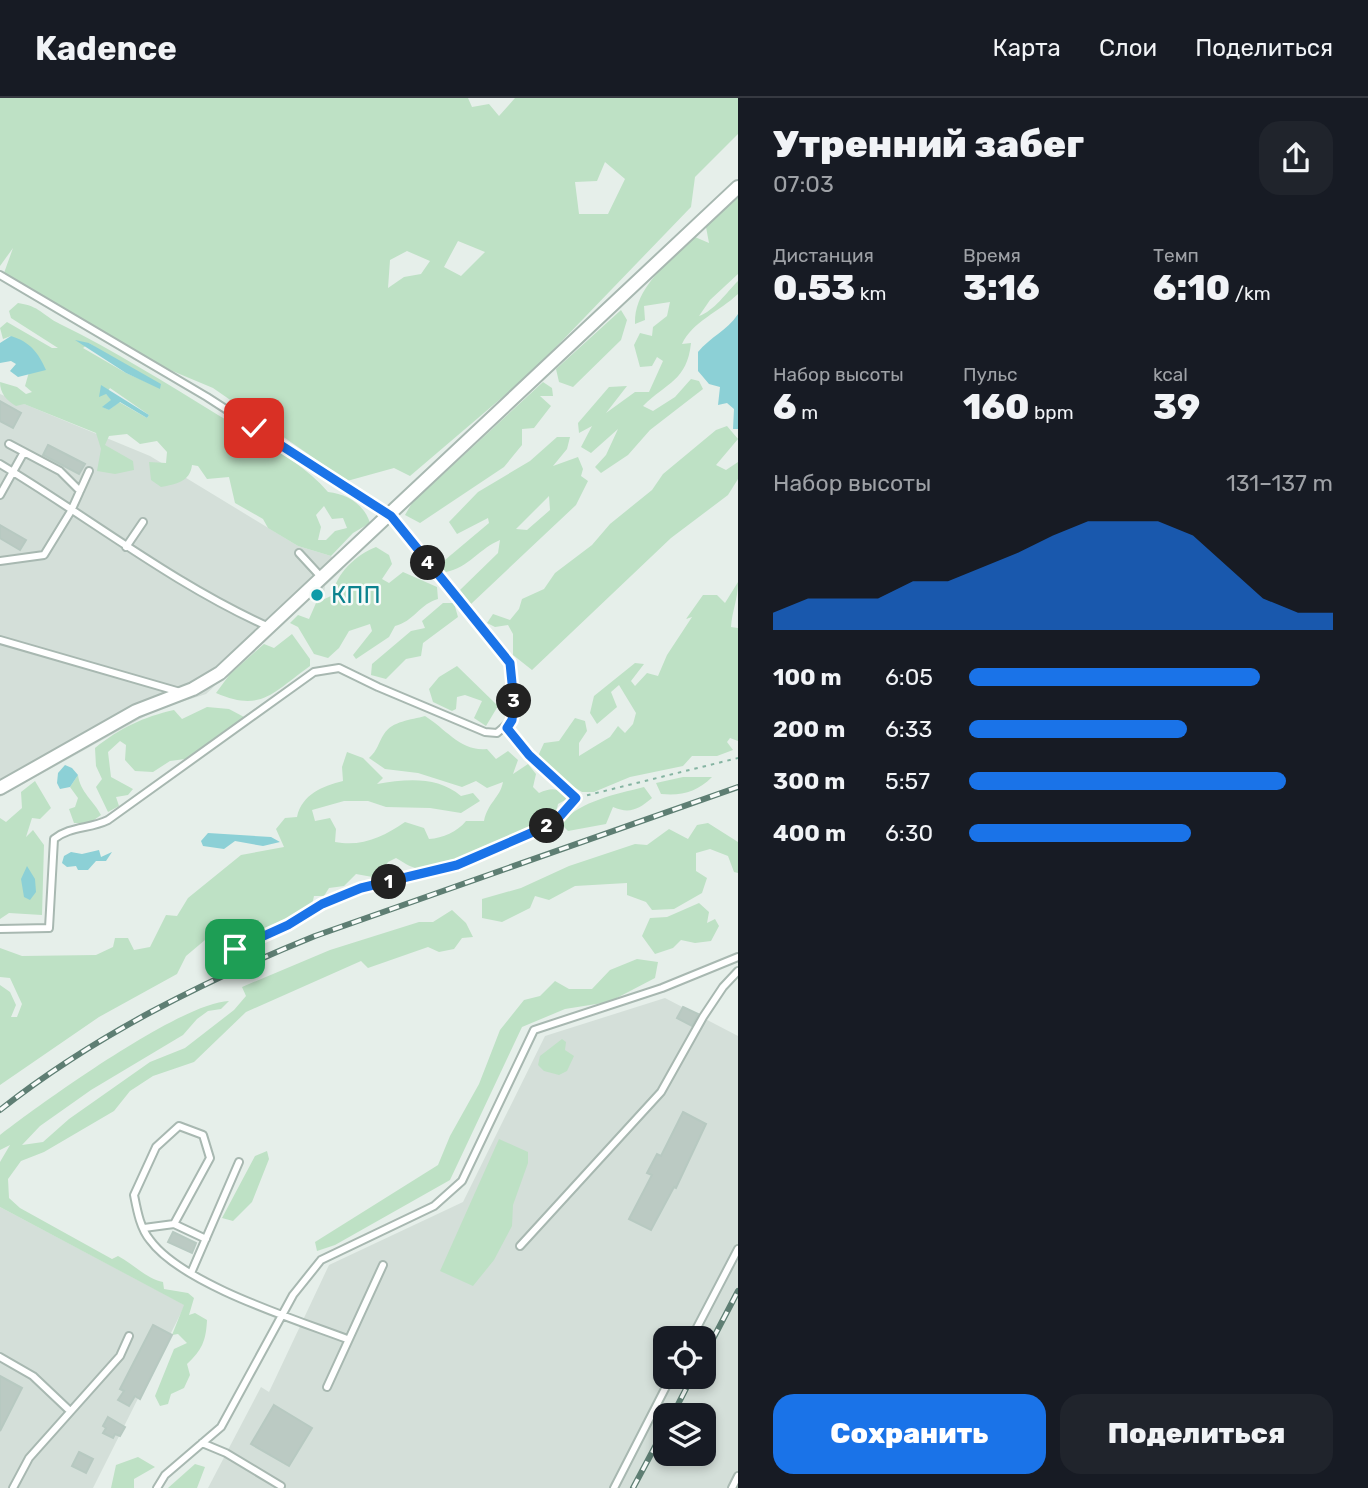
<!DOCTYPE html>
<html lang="ru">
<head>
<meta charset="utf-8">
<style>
	body { margin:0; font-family:Rubik,sans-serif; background:#20242c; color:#f1f3f6; height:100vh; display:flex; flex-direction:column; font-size:26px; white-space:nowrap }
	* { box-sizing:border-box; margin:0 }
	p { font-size:23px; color:#9ea1a6 }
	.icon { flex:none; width:38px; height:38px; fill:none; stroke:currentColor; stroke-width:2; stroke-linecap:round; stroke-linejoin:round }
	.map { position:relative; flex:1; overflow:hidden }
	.side { display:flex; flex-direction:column; background:#171b24; width:630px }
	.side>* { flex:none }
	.buttons { position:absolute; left:653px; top:1228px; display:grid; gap:14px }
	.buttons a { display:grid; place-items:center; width:63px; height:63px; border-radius:14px; background:#171b24; box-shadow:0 4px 10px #0003; font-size:35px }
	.pin { position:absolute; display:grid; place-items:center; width:60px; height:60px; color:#fff; margin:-30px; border-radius:14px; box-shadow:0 4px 10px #0006 }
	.km { position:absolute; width:35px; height:35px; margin:-18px; border-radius:50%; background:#222; color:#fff; font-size:19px; line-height:35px; text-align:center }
	.round { display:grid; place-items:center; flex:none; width:74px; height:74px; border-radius:21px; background:#20242c }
	.head { display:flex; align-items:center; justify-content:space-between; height:119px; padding:0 35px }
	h1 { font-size:38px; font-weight:800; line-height:52px }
	.stats { display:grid; grid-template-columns:repeat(3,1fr); gap:10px; height:119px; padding:7px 35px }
	.stats div { display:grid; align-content:center }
	.stats b { font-size:35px; font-weight:800 }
	.stats small { font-size:19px; font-weight:400 }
	.stats p { font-size:19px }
	.chart { height:196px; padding:14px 35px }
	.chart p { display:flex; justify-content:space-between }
	.chart svg { width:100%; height:126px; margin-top:7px; fill:#1a73e8; opacity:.7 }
	.cta { display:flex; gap:14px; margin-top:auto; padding:14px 35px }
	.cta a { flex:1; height:80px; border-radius:21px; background:#1a73e8; color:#fff; font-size:28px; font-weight:800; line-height:80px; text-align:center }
	.cta a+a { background:#20242c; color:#f1f3f6 }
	ul { padding:0 35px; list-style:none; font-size:23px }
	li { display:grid; grid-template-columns:112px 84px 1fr; align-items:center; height:52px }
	li i { height:18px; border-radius:9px; background:#1a73e8 }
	header { display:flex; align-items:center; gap:42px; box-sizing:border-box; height:98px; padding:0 35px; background:#171b24; border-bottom:2px solid #363941 }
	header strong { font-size:33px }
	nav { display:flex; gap:38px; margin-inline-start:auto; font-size:24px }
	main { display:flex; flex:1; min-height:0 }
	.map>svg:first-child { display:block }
</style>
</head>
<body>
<header>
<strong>Kadence</strong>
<nav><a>Карта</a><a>Слои</a><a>Поделиться</a></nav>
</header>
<main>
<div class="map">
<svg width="738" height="1390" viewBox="0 0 738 1390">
	<rect width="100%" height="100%" fill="#e6efea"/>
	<!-- built -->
	<path fill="#d4dfd9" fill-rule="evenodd" d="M 0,296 L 150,358 L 298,448 L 331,458 L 343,471 L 325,488 L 324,496 L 316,503 L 311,498 L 206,596 L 156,612 L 0,699 Z
		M 665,900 L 738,938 L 738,1390 L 208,1390 L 261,1289 L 269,1294 L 329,1167 L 463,1104 L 545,938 ZM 665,1241 L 704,1241 L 704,1279 L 665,1279 ZM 665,1318 L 704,1318 L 704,1356 L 665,1356 Z
		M 0,1109 L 185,1207 L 93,1390 L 0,1390 Z"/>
	<!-- green -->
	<path fill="#bee1c5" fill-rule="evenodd" d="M 0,0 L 468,0 L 472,9 L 489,6 L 499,18 L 515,0 L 738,0 L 738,36 L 695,79 L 691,109 L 532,274 L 410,378 L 394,370 L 347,383 L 213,290 L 158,267 L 4,175 L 13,150 L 0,168 ZM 605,64 L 625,81 L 608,116 L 579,116 L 575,84 L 597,83 ZM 458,143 L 485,154 L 461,178 L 444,169 ZM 407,153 L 430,163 L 421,176 L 404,179 L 388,190 L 390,162 Z
		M 738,99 L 738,176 L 710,202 L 699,218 C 714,213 726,195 738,183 L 738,196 C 720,213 692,224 682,246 L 691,245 C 687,283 667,284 643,308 L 653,313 L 675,299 L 691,281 L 699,283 L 703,291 L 650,332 L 628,357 L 601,375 L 595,369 L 606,357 L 618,331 L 591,355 L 581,349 L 592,328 L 579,335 L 578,325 L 609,289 L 627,288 L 606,315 L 635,294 L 649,294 L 663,263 L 657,259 L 652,268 L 640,269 L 634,247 L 640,235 L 652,238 L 653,229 L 667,218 L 670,204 L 644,208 L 645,222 L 635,226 C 634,188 670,164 695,139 L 709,145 L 706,129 Z
		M 18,205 C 40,208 42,217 60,226 C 115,253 166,285 218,317 C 256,340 299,361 328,394 C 347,396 364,406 370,425 L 353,435 L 331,458 L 298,448 L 268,430 L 263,421 L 235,405 L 229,379 L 207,381 L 198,368 L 192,367 C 190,384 176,386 161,389 L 151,382 L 149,364 L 166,365 L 167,354 L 157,343 L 140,346 L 127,336 L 109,338 L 105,347 L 133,363 L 134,372 L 115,376 L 97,373 L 101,351 L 96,335 L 24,306 L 16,308 C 6,302 0,295 0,284 L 17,289 L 26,296 L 32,294 L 25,288 L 29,274 L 45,271 L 11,238 L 3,241 L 0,230 L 7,224 L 52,250 L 58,250 L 11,220 L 9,213 ZM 89,245 L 160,290 L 126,275 L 83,250 ZM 110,290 L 149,317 L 147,320 L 119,304 L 109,312 L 103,309 L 112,302 L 106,296 ZM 324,408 L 332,421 L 343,420 L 347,430 L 335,433 L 326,442 L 318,442 L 321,429 L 316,417 Z
		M 621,212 L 627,222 L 621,242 L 573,289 L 559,284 L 556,271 Z
		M 543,284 L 552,290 L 553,298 L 540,298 L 551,308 L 534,330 L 522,331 L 522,347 L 504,369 L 420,425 L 405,417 L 412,405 Z
		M 727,328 L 738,341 L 716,367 L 726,372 L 738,364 L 738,381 L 728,397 L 671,440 L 532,572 L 513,557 L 513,536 L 508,527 L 495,529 L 487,525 L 493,516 L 510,522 L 519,511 L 522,501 L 544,491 L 555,475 L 592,447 L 610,426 L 652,392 L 663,376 L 716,332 Z
		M 557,339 L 570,339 L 567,351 L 553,368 L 578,359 L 583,371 L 581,378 L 588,383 L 576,407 L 471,506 L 460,492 L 498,455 L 500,442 C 480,450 468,470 446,474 L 439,467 L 489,425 L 488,420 L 457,436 L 449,424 L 478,394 L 530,363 ZM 549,398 L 550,412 L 527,432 L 516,431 Z
		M 376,449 L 389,457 L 392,466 L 382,481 L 389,485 L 403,474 L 437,489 L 438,501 C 421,505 413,524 395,528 L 389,539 L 356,561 L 353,557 L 372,533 L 370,526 L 349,533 L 339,550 L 328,560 L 314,556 L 298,529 L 290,525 L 298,517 L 309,521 L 316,505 L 333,497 C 335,476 357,456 376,449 Z
		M 738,484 C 738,501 732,513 731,529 L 738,530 L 738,643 L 730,640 L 727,644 L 733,652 L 717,658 L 692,658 L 683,668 L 630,679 L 594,694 L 582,694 L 557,679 L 538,658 L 544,645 L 559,643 L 575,620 L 585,623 L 587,633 L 579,645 L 579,658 L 610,639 L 618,628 L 625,635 L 633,626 L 636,615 L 619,587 L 611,594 L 617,609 L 597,626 L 590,615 L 594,598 L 635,565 L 644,566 L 631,583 L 635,588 L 647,575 L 658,578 L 667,557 L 692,519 L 686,521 L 703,497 L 717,497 L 725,505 Z
		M 443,505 L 454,505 L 458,519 L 423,545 L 421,558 L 406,561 L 386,581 L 371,577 L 372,566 L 411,533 L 425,530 L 422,523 Z
		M 292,536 L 310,561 L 310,568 C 273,594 262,615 216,595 L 230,576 L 264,546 L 274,550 Z
		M 457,568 L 498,608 L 486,628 L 474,620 L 482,603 L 465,597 L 457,599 L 456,611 L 452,613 L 433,604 L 429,591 L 439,579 Z
		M 207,609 L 229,611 L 244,619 L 185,661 L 170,663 L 153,674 L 135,673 L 125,662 L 126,647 L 120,643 L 108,654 L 111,679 L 133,691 L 128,697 L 116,699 L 119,708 L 108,714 L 96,689 L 102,681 L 96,668 L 95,650 C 120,630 143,619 174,612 L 182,621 Z
		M 425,618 C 446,631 461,654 487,651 L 496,661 L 508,653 L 518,662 L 513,676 L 528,666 L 536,676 L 533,689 L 539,695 C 553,689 558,690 569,700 L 558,706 C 557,714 551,722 543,727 C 522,739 449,770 426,771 C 414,772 406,766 396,760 L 388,764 L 378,780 L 356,776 L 344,788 L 329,790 L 324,798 L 314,798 L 312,807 C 280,826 244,850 205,842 L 186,858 L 177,876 L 99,919 L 0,987 L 0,887 L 10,894 L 16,907 L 11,919 L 17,919 L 22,906 L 10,880 L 0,879 L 0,850 L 22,858 L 96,857 L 113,849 L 115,840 L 128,840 L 134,852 L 150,849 L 166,817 L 177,818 L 188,800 L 241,757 L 284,749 L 276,731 L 285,720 L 297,719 C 302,696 323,688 343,683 L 342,669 L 347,654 L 363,660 L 383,680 L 377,686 C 407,681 437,678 461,698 L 473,695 L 480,703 L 461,715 L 430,710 L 386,709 L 368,703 L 344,703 L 312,712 L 315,723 L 330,720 L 336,731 L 335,744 C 362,749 383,739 405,724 L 424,730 L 429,741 C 443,740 457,734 466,723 L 484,723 C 488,704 500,700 503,684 L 487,690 L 476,683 L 462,689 L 418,675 L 385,671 L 369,660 C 378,652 378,645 384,636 C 392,623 411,622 425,618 Z
		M 78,677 C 80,694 94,703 101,717 L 90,725 L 74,725 L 69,711 L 75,709 L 78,700 L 70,689 Z
		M 683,679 L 712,679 C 697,694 682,698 661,696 L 656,685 Z
		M 35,683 L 51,710 L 40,721 L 32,720 L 26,739 L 33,732 L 44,747 L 42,817 L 9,815 L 0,821 L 0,720 L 6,724 L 22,710 L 21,694 Z
		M 644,689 L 652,700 C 638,712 629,716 613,709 L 606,726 L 568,733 L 560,725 C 584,702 613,697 644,689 Z
		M 708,725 L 738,744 L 738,775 L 734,774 L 728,758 L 710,751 L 696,755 L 696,773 L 707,780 L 702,795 L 674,811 L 652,812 L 646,804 L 627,797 L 627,785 L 575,788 L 549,802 L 535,798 L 530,810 L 502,824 L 482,820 L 482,801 L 521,790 L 569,768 L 635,746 L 647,747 L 669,731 L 688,741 L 697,727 Z
		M 699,805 L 709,814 L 707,825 L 715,821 L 719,828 L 711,843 L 695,845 L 681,842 L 673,850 L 655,856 L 642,838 L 650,820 L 667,819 Z
		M 452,812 L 466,825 L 473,839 L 462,840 L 454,851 L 439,854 L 428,849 L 368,870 L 361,863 L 246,914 L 194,964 L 153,978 L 130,993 L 114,1013 L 44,1054 L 21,1063 L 8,1081 L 9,1100 L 20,1110 L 112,1161 L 118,1158 C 133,1166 147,1181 163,1184 L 164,1191 L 188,1195 L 194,1200 L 189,1217 L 195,1215 L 207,1222 C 206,1243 202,1252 187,1266 L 190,1277 L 184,1290 L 171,1296 L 168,1306 L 160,1308 L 155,1298 L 174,1251 L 187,1245 L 178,1236 L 172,1237 L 184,1207 L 0,1109 L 0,1064 L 10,1047 L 0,1052 L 0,1037 C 43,1004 180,905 229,903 L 221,911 L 208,913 L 197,921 L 183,937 L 91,992 L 40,1028 L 22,1047 L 43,1044 L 69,1021 L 150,964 L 185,950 L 234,912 L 246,898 L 242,889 L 330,852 L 419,824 L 433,824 Z
		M 637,861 L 658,864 L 655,880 L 609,904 L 565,911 L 522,929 L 450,1082 L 335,1147 L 317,1153 L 315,1144 L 438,1067 L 450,1038 L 479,986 L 500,932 L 524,902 L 540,898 L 555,883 L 569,891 L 592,891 L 610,872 Z
		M 562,941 L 566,944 L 565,952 L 574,958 L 567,973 L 559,977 L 544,973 L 538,967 L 540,958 Z
		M 499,1041 L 528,1054 L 528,1065 L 513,1107 L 512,1128 L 494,1162 L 473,1188 L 440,1173 Z
		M 267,1053 L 269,1061 L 252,1104 L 233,1123 L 222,1120 L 255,1058 Z
		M 138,1359 L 155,1369 L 134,1381 L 134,1390 L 111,1390 L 116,1367 Z
		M 195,1366 L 205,1369 L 197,1390 L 168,1390 Z"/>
	<!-- water -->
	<path fill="#8cd0d6" d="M 738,216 L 738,331 L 733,331 L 734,311 L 727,305 L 718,307 L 720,289 L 709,286 L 698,273 L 698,254 C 710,239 727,233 738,216 Z
		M 11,238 C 30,244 38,254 46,272 L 18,279 L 10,273 L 16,266 L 11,263 L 0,265 L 0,245 Z
		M 75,242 L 89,245 L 161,286 L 160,291 L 126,275 Z
		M 101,287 L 149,317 L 147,320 L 120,304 L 109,312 L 102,309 L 111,302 L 106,296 L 99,299 Z
		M 65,667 L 72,670 L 78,677 L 70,689 L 60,691 L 57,685 L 58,675 Z
		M 208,735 L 271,739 L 280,744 L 263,748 L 235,743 L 224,751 L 203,748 L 201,743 Z
		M 99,752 L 101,759 L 112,754 L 106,763 L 96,763 L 88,772 L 78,772 L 76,768 L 67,769 L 62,765 L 64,758 L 71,754 L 82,756 Z
		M 27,768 L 35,781 L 36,794 L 30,802 L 24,799 L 21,781 Z"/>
	<!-- building -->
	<path fill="#bbcac3" stroke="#b7c9c1" stroke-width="2" d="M 0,303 L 21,315 L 13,330 L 0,323 Z
		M 48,347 L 85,366 L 79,376 L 43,357 Z
		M 0,427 L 26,442 L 20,452 L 0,440 Z
		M 683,909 L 698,916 L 692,928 L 677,920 Z
		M 683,1014 L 706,1026 L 676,1090 L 674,1089 L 651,1132 L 629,1121 L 652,1077 L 647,1075 L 657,1056 L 661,1058 Z
		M 173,1134 L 196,1145 L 192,1155 L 168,1144 Z
		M 153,1227 L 172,1237 L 140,1301 L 135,1298 L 129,1308 L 118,1302 L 124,1293 L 120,1291 Z
		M 0,1278 L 22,1290 L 0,1333 Z
		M 274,1307 L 312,1330 L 289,1368 L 251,1346 Z
		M 108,1319 L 125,1329 L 120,1338 L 115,1336 L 113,1340 L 103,1335 L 106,1330 L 103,1328 Z
		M 79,1354 L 93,1361 L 86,1375 L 72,1368 Z"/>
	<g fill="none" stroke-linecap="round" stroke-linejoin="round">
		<defs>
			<path id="lane" d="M 0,177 L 207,299 L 391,418 L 510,565 L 514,605 L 512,622 L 497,635 L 485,634 L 378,589 L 339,570 L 314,574 L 108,722 C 90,731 70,728 54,741 L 49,830 L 0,831
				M 9,346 L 60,373 L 80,393
				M 0,366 C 90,420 173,486 269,529
				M 0,397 L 24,354
				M 126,449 L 143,424
				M 299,455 L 322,480
				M 0,463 L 44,457 L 71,413 L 89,373
				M 0,542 L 180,594
				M 174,1126 L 210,1060 L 203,1037 L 179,1028 L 156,1049 L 134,1097 C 137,1112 140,1130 150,1142 C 182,1186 294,1221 347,1241
				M 144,1130 L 174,1126 L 206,1141
				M 520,1148 L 661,994 L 703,919 L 723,889 L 738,873
				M 191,1175 L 239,1064
				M 691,1241 L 738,1151
				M 0,1259 L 33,1278 L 70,1313
				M 327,1289 L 383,1167
				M 202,1345 L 226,1355 L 281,1388
				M 13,1390 L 29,1360 L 120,1258 L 129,1238
				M 157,1390 L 165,1377 L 221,1329 L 293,1197 L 321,1162 L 434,1108 L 462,1083 L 534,932 L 662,890 L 738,859
				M 614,1390 L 671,1279
				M 732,1390 L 738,1378"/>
			<path id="street" d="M 0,690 L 136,613 L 193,591 L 220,575 L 738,89"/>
		</defs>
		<!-- lane casing -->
		<use href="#lane" stroke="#a8b8b1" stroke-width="10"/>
		<!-- street casing -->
		<use href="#street" stroke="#a8b8b1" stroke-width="16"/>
		<!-- path -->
		<path stroke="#85b4a2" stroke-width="2" stroke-dasharray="3.5 5" stroke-linecap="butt" d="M 512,636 L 553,680 L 576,700 L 738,660
			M 235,851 L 288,827 L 322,806 L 361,790 L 457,767 L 554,725 L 576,700"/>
		<!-- lane -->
		<use href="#lane" stroke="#fff" stroke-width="6"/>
		<!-- street -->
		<use href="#street" stroke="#fff" stroke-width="12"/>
		<defs>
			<path id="rail" d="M 0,1012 C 95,937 204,883 315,838 L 738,689
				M 704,1258 L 738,1193
				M 672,1318 L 692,1279
				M 633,1390 L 665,1330"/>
		</defs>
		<!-- rail casing -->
		<use href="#rail" stroke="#5e7e73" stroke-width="6"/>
		<!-- rail -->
		<use href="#rail" stroke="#f7fbf9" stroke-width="3.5" stroke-dasharray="10" stroke-linecap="butt"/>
	</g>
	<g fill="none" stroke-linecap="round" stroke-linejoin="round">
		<defs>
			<path id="route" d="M 235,851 L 288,827 L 322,806 L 361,790 L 457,767 L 554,725 L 576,700 L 529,657 L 507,630 L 512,622 L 514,605 L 510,565 L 391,418 L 254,330"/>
		</defs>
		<!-- route casing -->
		<use href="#route" stroke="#fff" stroke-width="14"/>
		<!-- route -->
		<use href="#route" stroke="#1a73e8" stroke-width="9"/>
	</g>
	<!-- markers -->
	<circle fill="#0f9aa8" stroke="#f7fbf9" stroke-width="2.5" cx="317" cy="497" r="7"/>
	<g text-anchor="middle" stroke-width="5" stroke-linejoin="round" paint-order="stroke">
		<!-- culture labels -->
		<g font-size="24" fill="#0d838f" stroke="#f7fbf9" text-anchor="start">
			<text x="331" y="505">КПП</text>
		</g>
	</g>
</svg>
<div class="buttons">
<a><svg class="icon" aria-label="locate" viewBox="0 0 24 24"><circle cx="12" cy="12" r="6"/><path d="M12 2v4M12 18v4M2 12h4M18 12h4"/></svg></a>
<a><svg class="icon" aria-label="layers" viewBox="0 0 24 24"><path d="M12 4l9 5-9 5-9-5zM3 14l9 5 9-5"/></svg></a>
</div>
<div class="pin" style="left:235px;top:851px;background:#1e9e55"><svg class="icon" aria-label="arrive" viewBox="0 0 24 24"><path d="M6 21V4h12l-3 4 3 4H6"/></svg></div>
<div class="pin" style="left:254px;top:330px;background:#d93025"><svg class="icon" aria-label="check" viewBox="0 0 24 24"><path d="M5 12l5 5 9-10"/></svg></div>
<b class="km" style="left:389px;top:784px">1</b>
<b class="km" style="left:547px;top:728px">2</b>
<b class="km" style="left:514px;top:603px">3</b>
<b class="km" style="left:428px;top:465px">4</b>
</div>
<section class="side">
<div class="head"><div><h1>Утренний забег</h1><p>07:03</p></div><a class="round"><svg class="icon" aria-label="share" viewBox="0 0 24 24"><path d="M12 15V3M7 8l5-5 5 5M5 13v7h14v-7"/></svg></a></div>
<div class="stats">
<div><p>Дистанция</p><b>0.53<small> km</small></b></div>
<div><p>Время</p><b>3:16</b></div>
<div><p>Темп</p><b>6:10<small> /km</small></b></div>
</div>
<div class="stats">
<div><p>Набор высоты</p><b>6<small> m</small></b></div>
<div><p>Пульс</p><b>160<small> bpm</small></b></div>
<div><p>kcal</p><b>39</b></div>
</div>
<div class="chart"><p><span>Набор высоты</span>131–137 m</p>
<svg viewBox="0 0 160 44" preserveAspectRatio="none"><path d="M0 44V38L10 33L20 33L30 33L40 27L50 27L60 22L70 17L80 11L90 6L100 6L110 6L120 11L130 22L140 33L150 38L160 38V44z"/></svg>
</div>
<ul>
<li><b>100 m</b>6:05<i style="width:80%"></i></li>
<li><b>200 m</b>6:33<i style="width:60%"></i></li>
<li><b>300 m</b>5:57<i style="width:87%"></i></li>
<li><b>400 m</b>6:30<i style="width:61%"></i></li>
</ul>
<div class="cta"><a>Сохранить</a><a>Поделиться</a></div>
</section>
</main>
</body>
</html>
